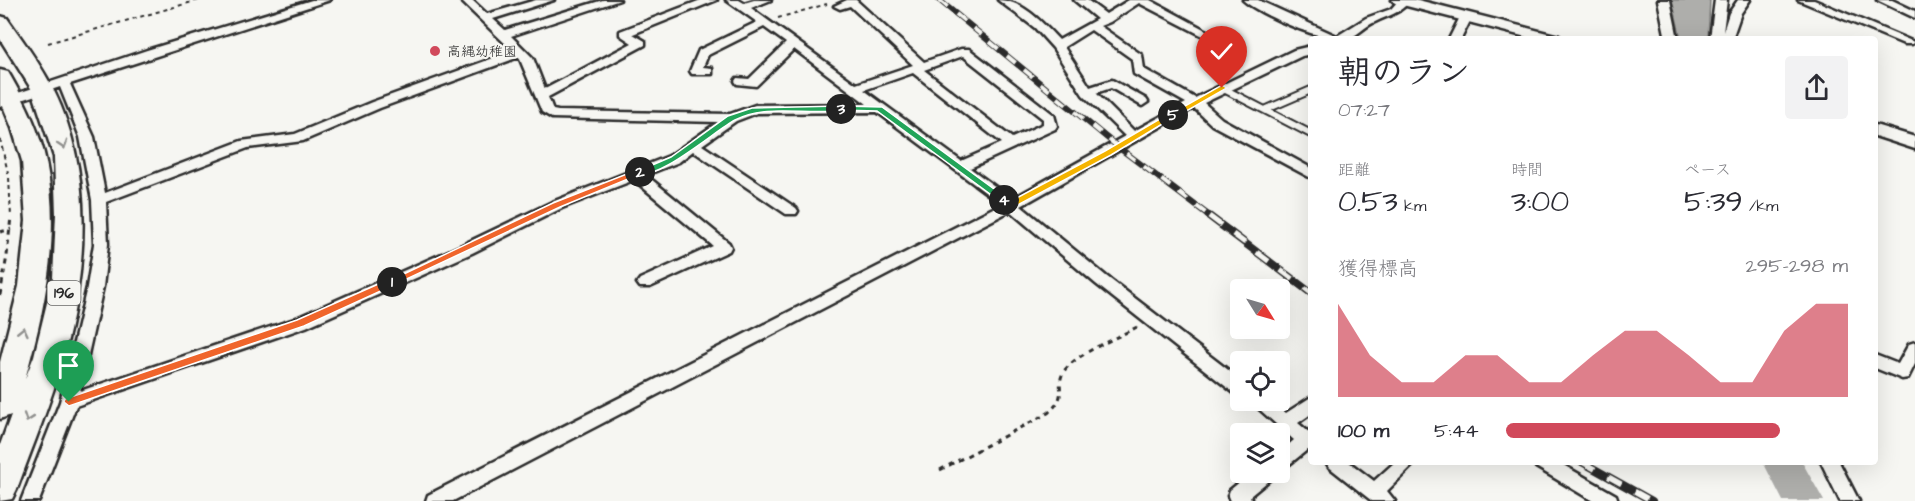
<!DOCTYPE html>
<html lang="ja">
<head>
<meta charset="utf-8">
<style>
	body { margin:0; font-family:"Architects Daughter","Klee One",sans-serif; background:#f2f2f3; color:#2b2b33; height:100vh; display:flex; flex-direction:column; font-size:22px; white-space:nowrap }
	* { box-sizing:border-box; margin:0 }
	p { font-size:20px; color:#7c7c81 }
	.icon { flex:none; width:33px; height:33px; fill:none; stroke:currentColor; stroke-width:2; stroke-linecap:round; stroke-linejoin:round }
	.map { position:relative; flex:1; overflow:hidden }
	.details { position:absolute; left:1308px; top:36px; width:570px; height:429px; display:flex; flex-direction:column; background:#fff; border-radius:6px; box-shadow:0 6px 24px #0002 }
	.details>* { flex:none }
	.needle { width:39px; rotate:127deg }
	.buttons { position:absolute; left:1230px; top:279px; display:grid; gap:12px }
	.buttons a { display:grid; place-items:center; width:60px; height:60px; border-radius:6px; background:#fff; box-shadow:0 6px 24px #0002; font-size:30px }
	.pin { position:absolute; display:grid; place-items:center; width:51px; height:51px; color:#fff; margin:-62px -26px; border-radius:50% 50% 50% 0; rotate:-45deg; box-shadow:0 0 6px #0007 }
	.pin .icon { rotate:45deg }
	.km { position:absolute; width:30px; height:30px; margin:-15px; border-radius:50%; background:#222; color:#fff; font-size:16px; line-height:30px; text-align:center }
	.round { display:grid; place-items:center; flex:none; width:63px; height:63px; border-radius:6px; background:#f2f2f3 }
	.head { display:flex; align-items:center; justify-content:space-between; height:102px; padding:0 30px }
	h1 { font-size:33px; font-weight:600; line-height:45px }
	.metrics { display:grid; grid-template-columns:repeat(3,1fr); gap:9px; height:102px; padding:6px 30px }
	.metrics div { display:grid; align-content:center }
	.metrics b { font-size:30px; font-weight:600 }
	.metrics small { font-size:16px; font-weight:400 }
	.metrics p { font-size:16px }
	.chart { height:168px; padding:12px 30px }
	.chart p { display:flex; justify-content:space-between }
	.chart svg { width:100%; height:108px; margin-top:6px; fill:#d1495b; opacity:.7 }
	ul { padding:0 30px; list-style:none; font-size:20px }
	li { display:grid; grid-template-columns:96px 72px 1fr; align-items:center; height:45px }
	li i { height:15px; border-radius:8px; background:#d1495b }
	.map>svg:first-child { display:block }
</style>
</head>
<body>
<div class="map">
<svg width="1915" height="501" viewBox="0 0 1915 501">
	<rect width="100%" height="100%" fill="#f6f6f2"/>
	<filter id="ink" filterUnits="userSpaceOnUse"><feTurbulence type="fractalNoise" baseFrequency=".0167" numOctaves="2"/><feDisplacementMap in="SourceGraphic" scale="12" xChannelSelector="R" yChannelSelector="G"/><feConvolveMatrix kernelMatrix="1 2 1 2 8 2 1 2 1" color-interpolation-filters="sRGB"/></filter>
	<g filter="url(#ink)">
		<!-- water -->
		<path fill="#aeaeab" stroke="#7a7a78" stroke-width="1.5" d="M 1672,0 L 1710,0 L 1708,39 L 1681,39 Z"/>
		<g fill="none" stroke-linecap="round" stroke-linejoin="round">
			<!-- river -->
			<path fill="#aeaeab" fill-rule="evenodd" d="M 1763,462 L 1802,462 L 1824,501 L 1783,501 Z"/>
			<defs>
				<path id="lane" d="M 1222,88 L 1311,134
					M 1267,109 L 1311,90"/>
				<path id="street" d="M 312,0 L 330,0 L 70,84 L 94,137 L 105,193 L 241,141 L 295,134 L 372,102 L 513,51 L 460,0 L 472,0 L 487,14 L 536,0 L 554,0 L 493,19 L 505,30 L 603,0 L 620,0 L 511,36 L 533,58 L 545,89 L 632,43 L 620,35 L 620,31 L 701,0 L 717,0 L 633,34 L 645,41 L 645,45 L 548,97 L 553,110 L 558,111 L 730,114 L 755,105 L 867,104 L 794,49 L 756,86 L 737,84 L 735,81 L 737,78 L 749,79 L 786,43 L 764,27 L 708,55 L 703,67 L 712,68 L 712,74 L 692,74 L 690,71 L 699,50 L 757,22 L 726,0 L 739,0 L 744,3 L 754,0 L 771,0 L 751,8 L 856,84 L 913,65 L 850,6 L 840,9 L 834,6 L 847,0 L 856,0 L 924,62 L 961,49 L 969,49 L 1054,115 L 1057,126 L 1055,129 L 970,168 L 1012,199 L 1125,136 L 1083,95 L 1053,48 L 1035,28 L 998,0 C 1022,0 1043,23 1059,40 L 1097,19 L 1074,0 L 1087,0 L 1106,14 L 1129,0 L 1150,0 L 1213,34 L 1211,36 L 1203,36 L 1139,3 L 1110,22 L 1100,26 L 1142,55 L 1144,69 L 1195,98 L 1294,50 L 1311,46 L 1311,54 L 1302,56 L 1204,103 L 1222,119 L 1311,168 L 1311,178 L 1212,125 L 1194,108 L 1021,206 L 1106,276 L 1240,379 L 1240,394 L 1234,393 L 1096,284 L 1010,211 L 453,501 L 426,501 L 428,495 L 1001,204 L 877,112 L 757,113 L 736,121 L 702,145 L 796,208 L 798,211 L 796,214 L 786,214 L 693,151 L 679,162 L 646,175 L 729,243 L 731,247 L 729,251 L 650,287 L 640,287 L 637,283 L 640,279 L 713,246 L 634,180 L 562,208 L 472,253 L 306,327 L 76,406 L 39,501 L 21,501 L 60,402 L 87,287 L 94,244 L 92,200 L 80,137 L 60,87 L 0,107 L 0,99 L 147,50 ZM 1091,30 L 1132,59 L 1134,74 L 1186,103 L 1134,131 L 1096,93 L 1111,88 L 1142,106 L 1148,102 L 1146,99 L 1112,80 L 1090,87 L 1064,47 ZM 963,56 L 1043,119 L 1043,124 L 1012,138 L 924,70 ZM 519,57 L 542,112 L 552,118 L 718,122 L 669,156 L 552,202 L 462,245 L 294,319 L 80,391 L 103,287 L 108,244 L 106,202 L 248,148 L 303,141 L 380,108 ZM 913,73 L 1002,143 L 961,161 L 864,90 Z
					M 1243,0 L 1258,0 L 1337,36 L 1366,18 L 1391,9 L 1399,0 L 1410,1 C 1399,14 1389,15 1375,22 C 1365,26 1356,37 1347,39 C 1327,44 1258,14 1243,0 Z
					M 1658,0 L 1670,0 L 1678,39 L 1666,39 Z
					M 1715,0 L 1727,0 L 1723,32 L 1729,13 L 1738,0 L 1750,0 L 1741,13 L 1732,39 L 1710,39 Z
					M 1798,0 L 1814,0 L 1914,42 L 1912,44 L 1904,44 Z
					M 1877,0 L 1892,0 L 1915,11 L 1915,18 Z
					M 1466,14 L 1472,17 L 1461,39 L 1449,39 L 1460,17 Z
					M 1915,342 L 1915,364 L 1908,378 L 1902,379 L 1875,368 L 1875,355 L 1898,364 L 1909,344 Z
					M 1311,397 L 1311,414 L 1298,423 L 1311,434 L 1311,451 L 1307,450 L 1286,467 L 1280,469 L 1280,452 L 1294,440 L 1249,400 L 1270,400 L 1286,413 Z
					M 1326,462 L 1349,462 L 1374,481 L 1395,462 L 1416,462 L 1387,491 L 1395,501 L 1372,501 L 1329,467 Z
					M 1533,462 L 1558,462 L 1616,495 L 1618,501 L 1593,501 L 1536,467 Z
					M 1821,462 L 1839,462 L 1859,501 L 1840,501 Z
					M 1252,472 L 1275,472 L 1273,477 L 1250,496 L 1252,501 L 1230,501 L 1228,496 L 1230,490 Z"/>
				<path id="secondary" d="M 1392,0 L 1418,0 L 1559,36 L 1561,39 L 1534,39 L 1395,3 Z
					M 1875,125 L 1915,137 L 1915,149 L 1875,136 Z"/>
				<path id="highway" d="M 0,16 L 7,18 C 23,41 42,66 54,91 C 94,172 87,270 64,355 C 52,400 33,445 17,489 L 12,499 L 0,501 L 0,445 L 11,415 L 0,419 L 0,362 L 19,286 L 26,221 L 22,161 L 12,128 L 0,99 L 0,70 L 8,72 L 11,77 C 26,103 40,132 46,162 C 61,234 45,309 25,379 L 34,356 L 53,278 L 56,214 L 54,157 L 32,90 L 0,39 Z"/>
			</defs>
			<!-- lane casing -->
			<use href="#lane" stroke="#2b2b2b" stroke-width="10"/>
			<!-- street casing -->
			<use href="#street" stroke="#2b2b2b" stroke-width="5"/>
			<!-- secondary casing -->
			<use href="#secondary" stroke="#2b2b2b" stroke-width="5"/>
			<!-- highway casing -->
			<use href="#highway" stroke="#2b2b2b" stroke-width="5"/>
			<!-- path-far1 -->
			<path stroke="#2b2b2b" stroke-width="2" stroke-dasharray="4 4" stroke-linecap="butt" d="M 778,18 L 827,4
				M 48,43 L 199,0
				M 0,139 L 9,177 L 11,217"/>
			<!-- path -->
			<path stroke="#2b2b2b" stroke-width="3" stroke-dasharray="5 5" stroke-linecap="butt" d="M 0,232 L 11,229
				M 0,295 L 7,256 L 11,216
				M 940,470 L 1048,413 C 1070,394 1054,388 1064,371 C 1077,353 1117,338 1137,327"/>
			<!-- lane -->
			<use href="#lane" stroke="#f6f6f2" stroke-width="6"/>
			<!-- street -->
			<use href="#street" fill="#f6f6f2" fill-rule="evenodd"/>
			<!-- secondary -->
			<use href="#secondary" fill="#f6f6f2" fill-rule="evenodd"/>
			<!-- highway -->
			<use href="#highway" fill="#f6f6f2" fill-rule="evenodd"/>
			<defs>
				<path id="rail-far1" d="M 939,0 L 1118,147 L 1211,217"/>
				<path id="rail" d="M 1209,216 L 1311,293
					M 1582,462 L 1652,501"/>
			</defs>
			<!-- rail-far1 casing -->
			<use href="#rail-far1" stroke="#2b2b2b" stroke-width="6"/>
			<!-- rail casing -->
			<use href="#rail" stroke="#2b2b2b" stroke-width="8"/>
			<!-- rail-far1 -->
			<use href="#rail-far1" stroke="#f6f6f2" stroke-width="4" stroke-dasharray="11" stroke-linecap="butt"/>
			<!-- rail -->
			<use href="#rail" stroke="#f6f6f2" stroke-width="5" stroke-dasharray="15" stroke-linecap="butt"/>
		</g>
		<!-- one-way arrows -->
		<defs><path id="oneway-chevron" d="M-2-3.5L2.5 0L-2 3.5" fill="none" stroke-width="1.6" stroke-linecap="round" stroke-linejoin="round" transform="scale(1.5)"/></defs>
		<g stroke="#90908e">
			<use href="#oneway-chevron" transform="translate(63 145) rotate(72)"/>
			<use href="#oneway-chevron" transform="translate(23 331) rotate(-77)"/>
			<use href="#oneway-chevron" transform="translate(28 418) rotate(109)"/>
		</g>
	</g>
	<!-- split-1 -->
	<path fill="#f0652b" stroke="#fff" stroke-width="1.5" d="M 392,278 L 396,279 L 396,284 L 304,326 L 69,406 L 64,402 L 65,399 L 297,320 Z"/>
	<!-- split-2 -->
	<path fill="#f0652b" stroke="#fff" stroke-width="1.5" d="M 637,170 L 645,172 L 560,207 L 396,284 L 389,284 L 387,282 L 553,203 Z"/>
	<!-- split-3 -->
	<path fill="#22a559" stroke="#fff" stroke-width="1.5" d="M 841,106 L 844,107 L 844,110 C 809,116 768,103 735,120 C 717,129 654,185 636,172 L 671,157 L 728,116 L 752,108 Z"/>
	<!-- split-4 -->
	<path fill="#22a559" stroke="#fff" stroke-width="1.5" d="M 841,106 L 882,107 L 1009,200 L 1001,202 L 877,111 L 838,110 L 838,107 Z"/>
	<!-- split-5 -->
	<path fill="#f5b400" stroke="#fff" stroke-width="1.5" d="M 1170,113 L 1177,115 L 1111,155 L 1014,207 L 1007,207 L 1000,200 L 1004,197 L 1011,201 L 1105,151 Z"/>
	<!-- split-6 -->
	<path fill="#f5b400" stroke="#fff" stroke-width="1.5" d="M 1222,85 L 1227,88 L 1225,89 L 1176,117 L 1169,115 Z"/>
	<!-- markers -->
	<circle fill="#d1495b" stroke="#f6f6f2" stroke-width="2" cx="435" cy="51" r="6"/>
	<g text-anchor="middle" stroke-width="4.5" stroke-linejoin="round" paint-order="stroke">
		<!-- far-poi labels -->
		<g font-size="14" fill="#2b2b2b" stroke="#f6f6f2" text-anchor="start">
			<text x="447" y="56">高縄幼稚園</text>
		</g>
		<!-- shield labels -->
		<rect fill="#f6f6f2" stroke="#686867" stroke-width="1.5" x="47.5" y="281" width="33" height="24" rx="4.5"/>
		<g font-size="15" font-weight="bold" fill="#2b2b2b">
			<text x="64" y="298">196</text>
		</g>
	</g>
</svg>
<div class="buttons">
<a><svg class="needle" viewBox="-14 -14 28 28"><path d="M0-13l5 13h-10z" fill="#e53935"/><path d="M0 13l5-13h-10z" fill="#7c7c81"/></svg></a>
<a><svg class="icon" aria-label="locate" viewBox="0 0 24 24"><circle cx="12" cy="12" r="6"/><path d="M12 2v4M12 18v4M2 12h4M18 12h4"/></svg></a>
<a><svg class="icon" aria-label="layers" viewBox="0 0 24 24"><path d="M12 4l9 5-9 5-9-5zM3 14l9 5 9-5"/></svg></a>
</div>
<div class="pin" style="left:69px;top:402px;background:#1e9e55"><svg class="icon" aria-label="arrive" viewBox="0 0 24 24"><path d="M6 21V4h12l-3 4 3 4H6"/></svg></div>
<div class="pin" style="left:1222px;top:88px;background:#d93025"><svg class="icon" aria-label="check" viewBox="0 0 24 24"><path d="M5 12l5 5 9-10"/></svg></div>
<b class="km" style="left:392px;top:282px">1</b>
<b class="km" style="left:640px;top:172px">2</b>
<b class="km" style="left:841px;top:109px">3</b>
<b class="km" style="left:1004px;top:200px">4</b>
<b class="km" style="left:1173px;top:115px">5</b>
<section class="details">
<div class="head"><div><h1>朝のラン</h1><p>07:27</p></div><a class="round"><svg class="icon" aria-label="share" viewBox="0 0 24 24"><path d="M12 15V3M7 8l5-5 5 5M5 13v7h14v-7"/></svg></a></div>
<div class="metrics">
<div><p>距離</p><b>0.53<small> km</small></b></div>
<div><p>時間</p><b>3:00</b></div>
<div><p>ペース</p><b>5:39<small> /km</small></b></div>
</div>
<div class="chart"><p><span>獲得標高</span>295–298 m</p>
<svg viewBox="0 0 160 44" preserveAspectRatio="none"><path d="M0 44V6L10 27L20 38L30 38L40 27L50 27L60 38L70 38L80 27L90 17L100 17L110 27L120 38L130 38L140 17L150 6L160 6V44z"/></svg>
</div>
<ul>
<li><b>100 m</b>5:44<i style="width:80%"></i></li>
</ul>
</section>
</div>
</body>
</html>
